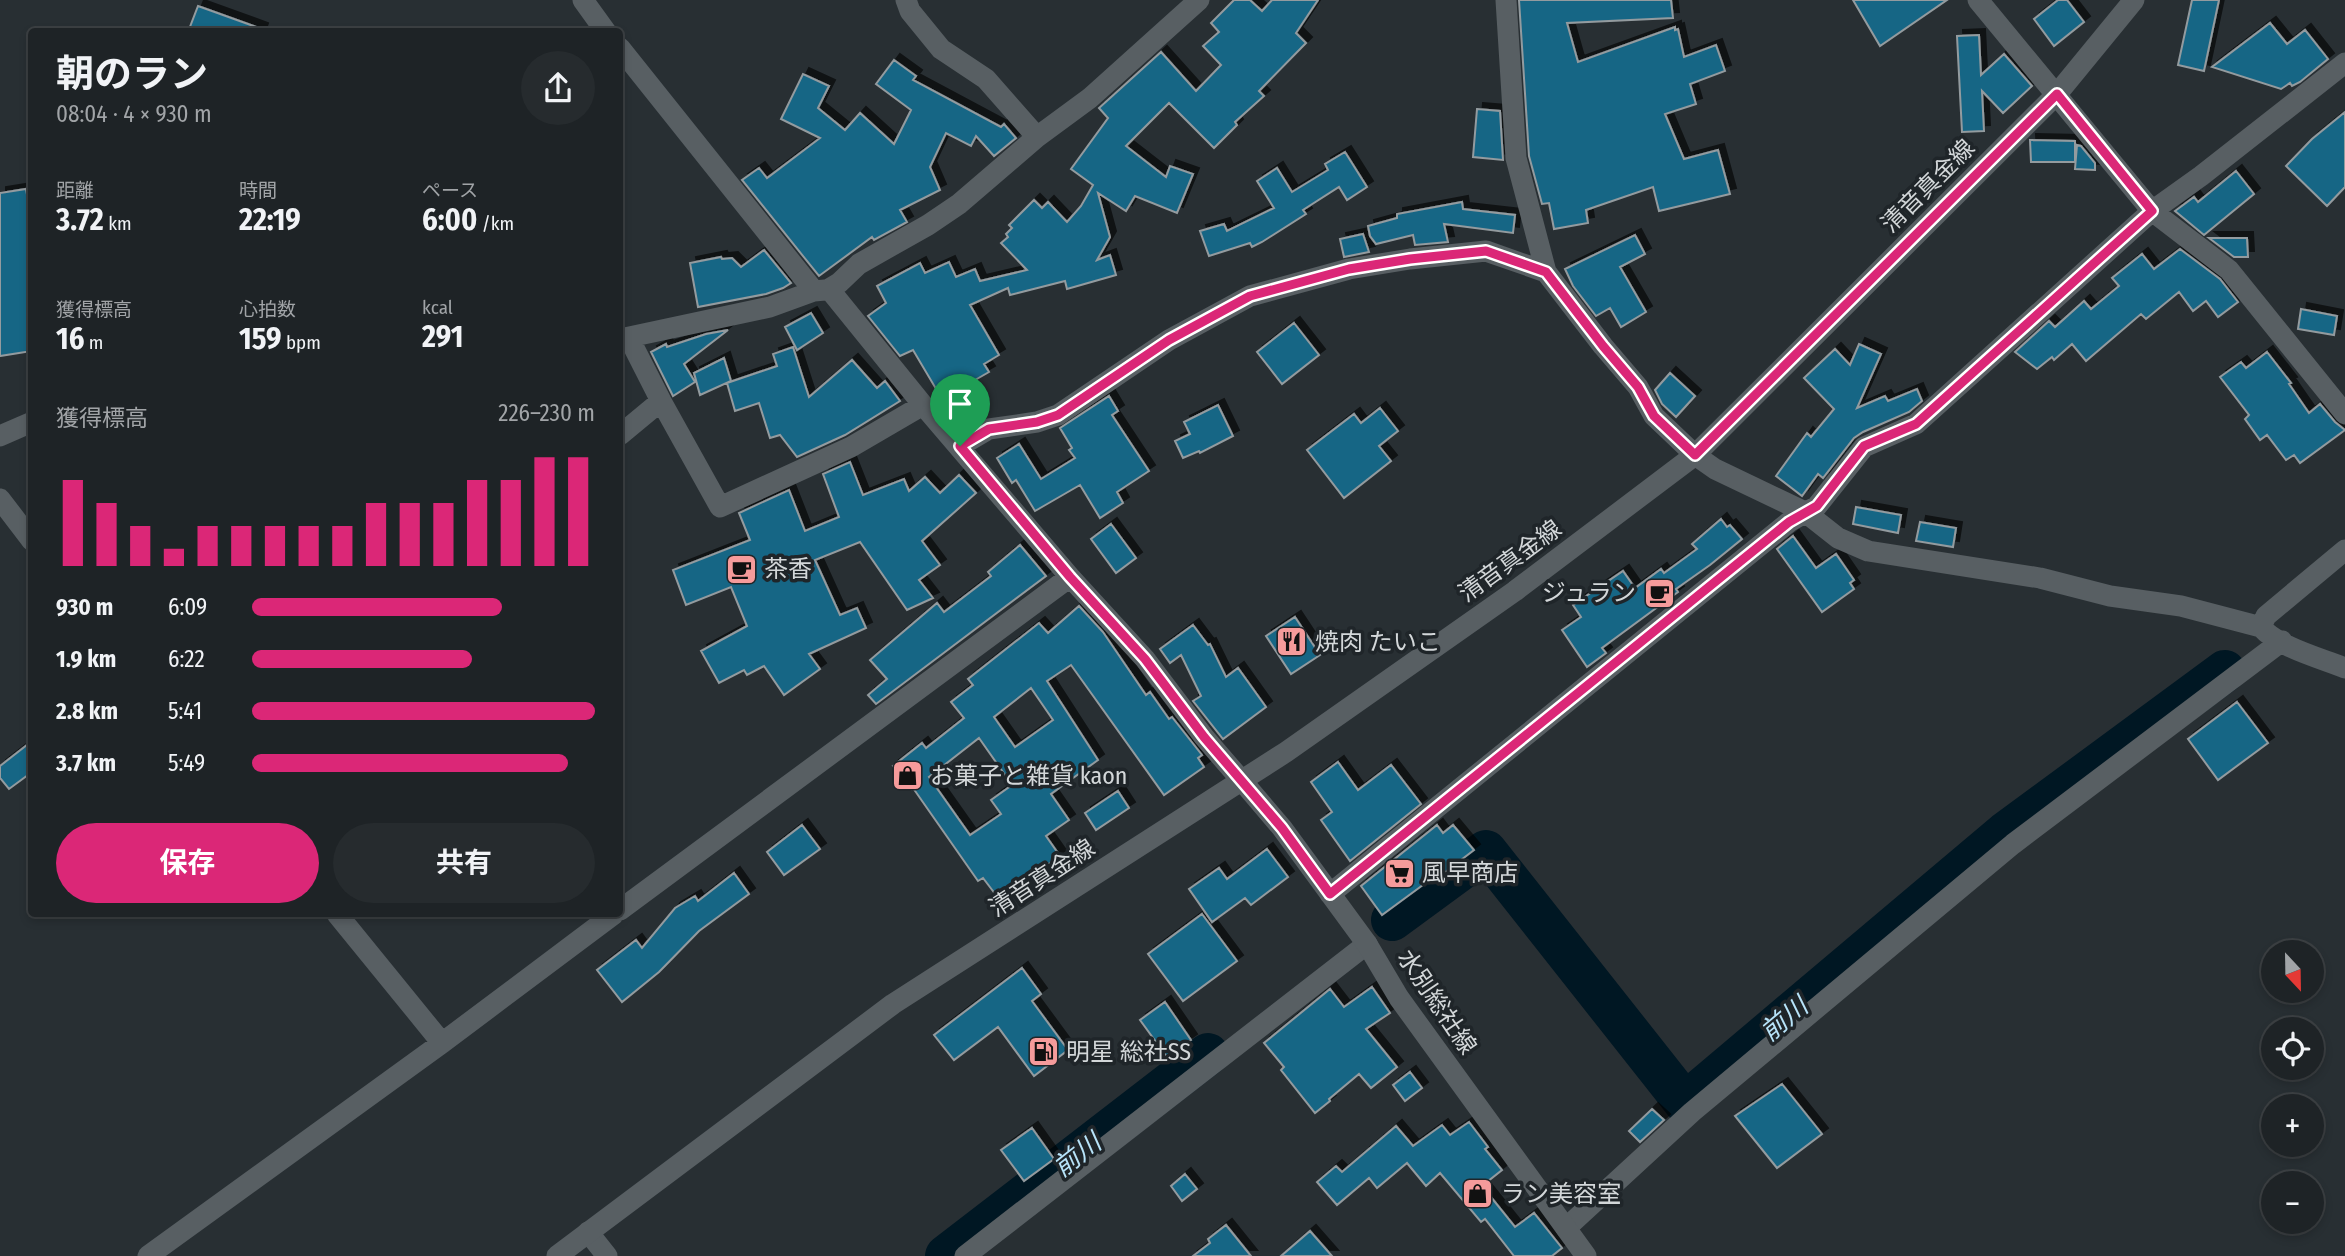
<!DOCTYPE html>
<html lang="ja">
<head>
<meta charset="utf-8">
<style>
	body { margin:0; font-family:"Fira Sans Condensed","Noto Sans JP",sans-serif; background:#262b2e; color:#f1f3f6; height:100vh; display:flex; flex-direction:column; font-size:26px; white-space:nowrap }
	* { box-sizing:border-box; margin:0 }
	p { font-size:23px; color:#a1a4a7 }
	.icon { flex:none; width:38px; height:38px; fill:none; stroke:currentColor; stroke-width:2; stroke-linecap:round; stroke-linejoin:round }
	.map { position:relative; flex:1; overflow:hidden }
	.side { position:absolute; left:28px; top:28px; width:595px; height:889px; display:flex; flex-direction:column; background:#1e2326; border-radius:7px; box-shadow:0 4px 10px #0003,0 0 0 2px #3c4043 }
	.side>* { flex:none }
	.needle { width:46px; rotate:158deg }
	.tools { position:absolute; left:2261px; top:940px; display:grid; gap:14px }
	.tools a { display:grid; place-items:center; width:63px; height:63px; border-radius:50%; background:#1e2326; box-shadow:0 4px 10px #0003,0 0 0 2px #3c4043; font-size:35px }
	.pin { position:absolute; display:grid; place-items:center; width:60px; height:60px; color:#fff; margin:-72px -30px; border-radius:50% 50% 50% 0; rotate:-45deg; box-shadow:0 0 7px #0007 }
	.pin .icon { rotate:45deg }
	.round { display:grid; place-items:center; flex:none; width:74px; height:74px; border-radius:37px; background:#262b2e }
	.summary { display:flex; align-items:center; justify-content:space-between; height:119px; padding:0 28px }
	h1 { font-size:38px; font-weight:700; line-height:52px }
	.metrics { display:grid; grid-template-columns:repeat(3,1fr); gap:10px; height:119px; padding:7px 28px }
	.metrics div { display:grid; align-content:center }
	.metrics b { font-size:30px; font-weight:700 }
	.metrics small { font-size:19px; font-weight:400 }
	.metrics p { font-size:19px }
	.chart { height:196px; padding:14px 28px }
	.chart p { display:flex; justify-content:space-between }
	.chart svg { width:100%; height:126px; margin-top:7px; stroke:#db2777; stroke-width:6 }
	.cta { display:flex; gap:14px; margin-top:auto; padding:14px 28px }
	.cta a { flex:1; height:80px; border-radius:42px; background:#db2777; color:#fff; font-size:28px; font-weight:700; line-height:80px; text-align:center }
	.cta a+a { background:#262b2e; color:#f1f3f6 }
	ul { padding:0 28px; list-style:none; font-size:23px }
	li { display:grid; grid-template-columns:112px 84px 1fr; align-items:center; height:52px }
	li i { height:18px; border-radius:9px; background:#db2777 }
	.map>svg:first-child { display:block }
</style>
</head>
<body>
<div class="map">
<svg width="2345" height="1256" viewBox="0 0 2345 1256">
	<defs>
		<filter id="shadow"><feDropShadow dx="6" dy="-6" stdDeviation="0" flood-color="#0009"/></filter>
	</defs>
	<rect width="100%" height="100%" fill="#282f33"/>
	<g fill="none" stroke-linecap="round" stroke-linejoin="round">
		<!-- river -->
		<path stroke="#001723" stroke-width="42" d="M 1392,920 L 1486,851 L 1685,1103 L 2005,833 L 2225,671
			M 946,1256 L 1208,1054"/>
	</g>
	<!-- building -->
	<path fill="#196685" stroke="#939b9f" stroke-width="2" fill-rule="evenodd" filter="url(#shadow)" d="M 1234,0 L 1250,0 L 1262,11 L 1272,0 L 1318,0 L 1296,33 L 1306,43 L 1259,91 L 1264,96 L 1235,122 L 1237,125 L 1214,148 L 1169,103 L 1126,146 L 1166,177 L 1170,166 L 1193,174 L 1177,213 L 1135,196 L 1126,211 L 1098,193 L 1110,237 L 1097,260 L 1110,255 L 1116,275 L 1067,289 L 1065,281 L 1010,295 L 1008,288 L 970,305 L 999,355 L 984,364 L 989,372 L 942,399 L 913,350 L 900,356 L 868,316 L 886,303 L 877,286 L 920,263 L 925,273 L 949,262 L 956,277 L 975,269 L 980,281 L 1027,270 L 1001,243 L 1008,237 L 1006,234 L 1012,228 L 1009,225 L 1034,200 L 1042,208 L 1048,202 L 1067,222 L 1081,206 L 1093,185 L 1071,169 L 1108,118 L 1099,108 L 1161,52 L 1196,91 L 1221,65 L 1203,46 L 1219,32 L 1211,23 Z
		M 1519,0 L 1671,0 L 1673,18 L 1567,23 L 1578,62 L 1675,27 L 1675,30 L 1678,29 L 1684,57 L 1716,45 L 1725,71 L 1690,84 L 1696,104 L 1665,114 L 1684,159 L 1718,150 L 1730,194 L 1659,211 L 1653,187 L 1586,210 L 1588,223 L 1554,229 L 1549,203 L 1542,204 L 1529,156 Z
		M 1853,0 L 1947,0 L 1880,46 Z
		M 2058,0 L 2067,0 L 2084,22 L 2054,46 L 2034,19 Z
		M 2192,0 L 2219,0 L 2204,71 L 2178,65 Z
		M 198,6 L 262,29 L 261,32 L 188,32 Z
		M 2270,23 L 2287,44 L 2305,30 L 2328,59 L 2300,82 L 2292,86 L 2290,83 L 2281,89 L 2212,67 Z
		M 1979,35 L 1981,75 L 2004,54 L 2032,86 L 2003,113 L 1982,91 L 1984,131 L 1962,132 L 1957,36 Z
		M 894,60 L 916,76 L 913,80 L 1001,127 L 1004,124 L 1016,138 L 994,156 L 976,136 L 971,146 L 946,133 L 930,167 L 940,190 L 900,210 L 907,222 L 874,240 L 872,237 L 819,276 L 742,180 L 759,168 L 767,178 L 820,138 L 781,119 L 803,74 L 829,86 L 818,108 L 845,130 L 860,113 L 894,144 L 911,110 L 876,84 Z
		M 1477,109 L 1500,111 L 1503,160 L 1473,157 Z
		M 2345,112 L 2345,187 L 2327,206 L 2286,166 L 2312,139 Z
		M 2030,140 L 2075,141 L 2075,162 L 2031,162 Z
		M 2077,145 L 2081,146 L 2095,163 L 2095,170 L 2075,169 Z
		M 1345,152 L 1367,187 L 1347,200 L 1339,187 L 1303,210 L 1306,214 L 1262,242 L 1252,247 L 1250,243 L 1209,256 L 1200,231 L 1224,224 L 1227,231 L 1274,208 L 1257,181 L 1277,168 L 1292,192 L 1328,170 L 1325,164 Z
		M 2236,171 L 2254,194 L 2204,235 L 2175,211 L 2194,197 L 2198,202 Z
		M 26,189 L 32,222 L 32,351 L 0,356 L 0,193 Z
		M 1462,202 L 1463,209 L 1515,215 L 1513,233 L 1444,224 L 1448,242 L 1415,245 L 1413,235 L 1376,244 L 1370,236 L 1368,226 L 1397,218 L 1397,214 Z
		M 1363,234 L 1369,252 L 1344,257 L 1340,239 Z
		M 1635,235 L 1645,254 L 1620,267 L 1646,312 L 1621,327 L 1610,308 L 1596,316 L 1573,286 L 1565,269 Z
		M 2209,238 L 2247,238 L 2248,257 L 2234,257 Z
		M 2180,249 L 2220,279 L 2238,302 L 2218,317 L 2206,301 L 2193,311 L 2179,292 L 2146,319 L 2141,314 L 2086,361 L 2072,344 L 2054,360 L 2052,357 L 2037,369 L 2015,352 L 2049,321 L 2055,327 L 2084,301 L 2091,309 L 2119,286 L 2112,278 L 2142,254 L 2154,269 Z
		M 764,250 L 791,283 L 783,288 L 766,294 L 698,307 L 690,263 L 721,257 L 722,259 L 732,258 L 741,267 Z
		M 2301,309 L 2337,316 L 2334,335 L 2298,329 Z
		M 811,313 L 823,333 L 797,350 L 785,327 Z
		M 1294,323 L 1319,355 L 1282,384 L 1257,352 Z
		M 728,330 L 684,364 L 695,382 L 673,396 L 651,352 L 666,344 L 667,347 L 706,334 Z
		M 1859,344 L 1881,354 L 1857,408 L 1885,396 L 1888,401 L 1917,389 L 1922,401 L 1909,412 L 1863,432 L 1854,438 L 1823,478 L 1818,474 L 1802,496 L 1776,476 L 1807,433 L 1811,437 L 1834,409 L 1804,378 L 1835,349 L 1850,365 Z
		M 793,347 L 809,397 L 852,360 L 877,388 L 885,381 L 900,401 L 845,435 L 797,457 L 780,435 L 770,438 L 759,403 L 735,411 L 727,383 L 777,366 L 773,354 Z
		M 2267,352 L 2291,383 L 2289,384 L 2309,413 L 2320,404 L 2335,422 L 2345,430 L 2300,463 L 2294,455 L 2286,460 L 2267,435 L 2260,440 L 2245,419 L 2249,415 L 2220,377 L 2241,362 L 2246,368 Z
		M 724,358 L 731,381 L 700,395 L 694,373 Z
		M 1670,373 L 1695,396 L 1676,417 L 1662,404 L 1655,390 Z
		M 1109,396 L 1118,411 L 1112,415 L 1149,471 L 1117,492 L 1123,503 L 1100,518 L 1080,485 L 1035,511 L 1016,480 L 1012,483 L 997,458 L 1019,444 L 1041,479 L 1075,458 L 1069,450 L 1072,448 L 1060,428 Z
		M 1218,405 L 1233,436 L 1200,453 L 1199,451 L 1183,458 L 1175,441 L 1190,434 L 1184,422 Z
		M 1380,408 L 1398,431 L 1379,446 L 1391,461 L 1344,498 L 1307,450 L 1354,414 L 1361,423 Z
		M 850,462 L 863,495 L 904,479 L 909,491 L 925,477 L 940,493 L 959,475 L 976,493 L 922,541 L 940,565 L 919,580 L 933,598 L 907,610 L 860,542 L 815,560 L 840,615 L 857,608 L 866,628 L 809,654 L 820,669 L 784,695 L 764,666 L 747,675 L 744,670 L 719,683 L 701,651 L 747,626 L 731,587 L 686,605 L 673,570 L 750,540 L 739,513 L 789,490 L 805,531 L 839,517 L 823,474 Z
		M 1856,507 L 1901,515 L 1898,533 L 1853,524 Z
		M 1721,519 L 1727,527 L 1730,525 L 1742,539 L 1710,565 L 1676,589 L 1678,592 L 1602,648 L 1606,653 L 1587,667 L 1562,630 L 1581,617 L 1573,605 L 1623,571 L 1635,588 L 1661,569 L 1664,573 L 1697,549 L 1692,544 Z
		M 1920,522 L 1956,528 L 1953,547 L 1916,541 Z
		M 1111,524 L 1136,558 L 1116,573 L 1091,539 Z
		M 1793,536 L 1816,568 L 1836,554 L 1854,580 L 1850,583 L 1854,589 L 1822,612 L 1777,549 Z
		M 1020,545 L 1046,576 L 876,704 L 868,695 L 887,679 L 870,660 L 937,603 L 944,612 L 991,576 L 988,572 Z
		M 1079,606 L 1103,632 L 1146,695 L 1150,692 L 1169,719 L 1172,717 L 1202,755 L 1198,758 L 1204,767 L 1164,795 L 1071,665 L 1047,681 L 1098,760 L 1051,794 L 1069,820 L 1046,836 L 1060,856 L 999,899 L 983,878 L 978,881 L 913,788 L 912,789 L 893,766 L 922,743 L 926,748 L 964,718 L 951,702 L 973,685 L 968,679 L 1039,623 L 1048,633 ZM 1031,688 L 1053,720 L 1015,747 L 994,717 ZM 979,738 L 1012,785 L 991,800 L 1001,814 L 970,835 L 929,777 Z
		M 1295,617 L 1320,655 L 1291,674 L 1266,636 Z
		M 1193,625 L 1208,645 L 1210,644 L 1226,677 L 1238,668 L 1266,707 L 1223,739 L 1193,701 L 1201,696 L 1181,655 L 1170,663 L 1160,649 Z
		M 2237,702 L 2268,743 L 2218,780 L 2188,739 Z
		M 32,741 L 32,772 L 9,789 L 0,778 L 0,766 Z
		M 1338,762 L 1358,790 L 1391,765 L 1421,804 L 1350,861 L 1321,820 L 1332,812 L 1311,782 Z
		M 1118,791 L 1129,808 L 1096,830 L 1085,813 Z
		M 802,825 L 820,849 L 784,875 L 767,852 Z
		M 1437,825 L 1443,833 L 1453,825 L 1474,850 L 1444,873 L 1442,871 L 1382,915 L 1361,886 Z
		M 1267,849 L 1288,877 L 1251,905 L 1245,898 L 1212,922 L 1189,889 L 1219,868 L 1227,879 Z
		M 734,873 L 749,894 L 699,931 L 659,972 L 622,1002 L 597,970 L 636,940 L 642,948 L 675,908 L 695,896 L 698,901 Z
		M 1202,914 L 1237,961 L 1183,1001 L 1148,954 Z
		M 1022,968 L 1041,994 L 1032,1001 L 1068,1050 L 1034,1076 L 998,1027 L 954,1060 L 934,1035 Z
		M 1372,987 L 1390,1013 L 1366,1029 L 1397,1067 L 1371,1088 L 1359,1074 L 1329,1099 L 1330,1101 L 1315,1113 L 1281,1070 L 1284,1067 L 1264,1043 L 1330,989 L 1344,1007 Z
		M 1165,1002 L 1191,1040 L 1167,1057 L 1140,1020 Z
		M 1410,1072 L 1422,1088 L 1405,1101 L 1393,1085 Z
		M 1782,1084 L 1822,1134 L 1777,1168 L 1735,1116 Z
		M 1652,1109 L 1664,1120 L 1640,1142 L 1629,1131 Z
		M 1469,1122 L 1488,1147 L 1485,1149 L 1502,1170 L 1482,1186 L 1515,1227 L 1534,1213 L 1562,1248 L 1552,1256 L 1514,1256 L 1485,1219 L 1481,1222 L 1440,1173 L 1426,1186 L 1407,1163 L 1377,1188 L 1369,1178 L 1337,1205 L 1317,1182 L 1336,1166 L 1342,1172 L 1396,1126 L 1413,1146 L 1442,1125 L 1450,1135 Z
		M 1032,1128 L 1054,1159 L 1024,1181 L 1001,1150 Z
		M 1185,1174 L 1197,1189 L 1182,1201 L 1171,1186 Z
		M 1226,1225 L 1251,1256 L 1193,1256 L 1210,1243 L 1208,1239 Z
		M 1310,1231 L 1332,1256 L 1281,1256 Z"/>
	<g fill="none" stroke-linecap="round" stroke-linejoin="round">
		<!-- minor -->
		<path stroke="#585f63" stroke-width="21" d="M 583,0 L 606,32
			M 906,0 L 910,11 L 941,49 L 986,79 L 1037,137
			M 1199,0 L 1090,98 L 1037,137 L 959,204 L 928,225 L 859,264 L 839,283 L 829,289 L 923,405 L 1070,577 L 1145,659 L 1204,737 L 1242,781
			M 1506,0 L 1516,158 L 1546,272 L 1603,346 L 1638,387 L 1654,416 L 1695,455 L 1715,469 L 1805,512 L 1838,538 L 1868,551 L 2040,578 L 2110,596 L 2181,606 L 2261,627 C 2278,647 2320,658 2345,668
			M 1978,0 L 2152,211 L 2229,270 L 2345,414
			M 620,48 L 814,291
			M 620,339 L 770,307 L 814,291 L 825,290
			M 661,401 L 720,507 L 851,447 L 923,405
			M 620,435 L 661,401 L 629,338
			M 0,436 L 32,422
			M 960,446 L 989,429 L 1037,422 L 1058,415 L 1169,340 L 1250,296 L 1349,269 L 1410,259 L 1486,251 L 1546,272
			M 0,499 L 32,541
			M 2261,627 L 2266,616 L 2345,550
			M 1330,894 L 1789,522 L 1817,506 L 1864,447 L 1916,424 L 2152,211 L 2201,176 L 2345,63
			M 620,910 L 1070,577
			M 337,914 L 442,1043
			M 1566,1228 L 1692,1112 L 2013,844 L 2282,641
			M 588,1232 L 607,1256
			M 148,1256 L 442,1043 L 614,914
			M 965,1256 L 1367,944"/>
		<!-- secondary -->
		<path stroke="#585f63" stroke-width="21" d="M 1242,781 L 1282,828 L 1367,944 L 1399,998 L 1586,1256
			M 557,1256 L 893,1004 L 1286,752 L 1515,591 L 1695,455 L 2057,94 L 2134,0"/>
	</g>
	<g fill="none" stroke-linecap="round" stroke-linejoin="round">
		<defs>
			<path id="route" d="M 2057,94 L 2152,211 L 1916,424 L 1864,446 L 1817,506 L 1789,522 L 1330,894 L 1282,828 L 1204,737 L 1145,659 L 1070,577 L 960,446 L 989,429 L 1037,422 L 1058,415 L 1169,340 L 1250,296 L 1349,269 L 1410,259 L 1486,251 L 1546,272 L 1603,346 L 1638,387 L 1654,416 L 1695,455 Z"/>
		</defs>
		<!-- route casing -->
		<use href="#route" stroke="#fff" stroke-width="14"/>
		<!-- route -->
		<use href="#route" stroke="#db2777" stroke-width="9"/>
	</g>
	<!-- icons -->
	<defs>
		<symbol id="cafe-square" viewBox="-11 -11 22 22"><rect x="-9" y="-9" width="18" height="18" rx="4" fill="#f59b9b" stroke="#1f2529"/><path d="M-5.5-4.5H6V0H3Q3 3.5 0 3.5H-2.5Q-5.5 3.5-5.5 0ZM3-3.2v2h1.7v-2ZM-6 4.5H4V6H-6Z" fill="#111"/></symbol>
		<symbol id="restaurant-square" viewBox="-11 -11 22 22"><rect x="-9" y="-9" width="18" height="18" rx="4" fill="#f59b9b" stroke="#1f2529"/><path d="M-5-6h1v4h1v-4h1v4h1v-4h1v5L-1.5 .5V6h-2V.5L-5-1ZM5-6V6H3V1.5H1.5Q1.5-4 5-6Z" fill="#111"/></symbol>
		<symbol id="shop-square" viewBox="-11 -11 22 22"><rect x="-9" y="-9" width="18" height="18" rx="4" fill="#f59b9b" stroke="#1f2529"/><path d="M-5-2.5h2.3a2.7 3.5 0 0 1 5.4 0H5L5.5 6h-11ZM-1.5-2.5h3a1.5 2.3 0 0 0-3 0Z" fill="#111"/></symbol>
		<symbol id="supermarket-square" viewBox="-11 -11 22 22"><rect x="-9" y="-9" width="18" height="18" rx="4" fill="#f59b9b" stroke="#1f2529"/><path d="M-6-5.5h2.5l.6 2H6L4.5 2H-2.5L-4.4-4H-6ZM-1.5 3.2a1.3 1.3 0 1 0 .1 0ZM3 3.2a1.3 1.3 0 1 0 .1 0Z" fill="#111"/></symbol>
		<symbol id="fuel-square" viewBox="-11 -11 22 22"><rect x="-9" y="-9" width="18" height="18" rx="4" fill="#f59b9b" stroke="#1f2529"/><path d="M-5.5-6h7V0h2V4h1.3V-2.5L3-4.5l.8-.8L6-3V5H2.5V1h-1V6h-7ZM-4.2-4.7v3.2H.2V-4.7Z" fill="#111"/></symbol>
	</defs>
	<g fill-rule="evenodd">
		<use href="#cafe-square" x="724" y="552" width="35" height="35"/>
		<use href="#cafe-square" x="1642" y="576" width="35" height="35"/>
		<use href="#restaurant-square" x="1274" y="624" width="35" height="35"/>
		<use href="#shop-square" x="890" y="758" width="35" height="35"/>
		<use href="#supermarket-square" x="1382" y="856" width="35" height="35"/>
		<use href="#fuel-square" x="1026" y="1034" width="35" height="35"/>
		<use href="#shop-square" x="1460" y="1176" width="35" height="35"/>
	</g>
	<g text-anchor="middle" stroke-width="7" stroke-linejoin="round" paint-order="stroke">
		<!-- street labels -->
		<g font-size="24" fill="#d3d7d9" stroke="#1f2529">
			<text transform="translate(1928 186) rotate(-45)" y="8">清音真金線</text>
			<text transform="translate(1510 561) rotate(-36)" y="8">清音真金線</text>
			<text transform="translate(1042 878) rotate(-33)" y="8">清音真金線</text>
			<text transform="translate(1437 1002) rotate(56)" y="8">水別総社線</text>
		</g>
		<!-- poi labels -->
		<g font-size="24" fill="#d3d7d9" stroke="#1f2529" text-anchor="start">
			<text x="764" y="577">茶香</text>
			<text x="1636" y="601" text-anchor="end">ジュラン</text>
			<text x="1315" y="650">焼肉 たいこ</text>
			<text x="930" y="784">お菓子と雑貨 kaon</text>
			<text x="1422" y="881">風早商店</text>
			<text x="1066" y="1060">明星 総社SS</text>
			<text x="1501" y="1202">ラン美容室</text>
		</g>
		<!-- water labels -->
		<g font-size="26" font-style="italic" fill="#b8e4fa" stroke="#1f2529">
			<text transform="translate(1784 1019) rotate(-40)" y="9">前川</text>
			<text transform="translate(1077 1155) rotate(-38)" y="9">前川</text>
		</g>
	</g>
</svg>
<div class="tools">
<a><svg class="needle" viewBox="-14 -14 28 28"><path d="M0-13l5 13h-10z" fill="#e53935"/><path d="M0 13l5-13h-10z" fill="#a1a4a7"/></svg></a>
<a><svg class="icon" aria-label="locate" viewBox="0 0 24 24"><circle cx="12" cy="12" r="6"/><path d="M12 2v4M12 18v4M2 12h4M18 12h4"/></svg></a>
<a>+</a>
<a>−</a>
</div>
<div class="pin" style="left:960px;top:446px;background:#1e9e55"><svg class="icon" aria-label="arrive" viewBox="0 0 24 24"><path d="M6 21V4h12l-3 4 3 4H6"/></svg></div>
<section class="side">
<div class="summary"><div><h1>朝のラン</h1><p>08:04 · 4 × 930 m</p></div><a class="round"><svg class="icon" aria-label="share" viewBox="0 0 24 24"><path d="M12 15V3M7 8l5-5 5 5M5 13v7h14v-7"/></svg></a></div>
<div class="metrics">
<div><p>距離</p><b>3.72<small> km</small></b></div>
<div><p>時間</p><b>22:19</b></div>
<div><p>ペース</p><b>6:00<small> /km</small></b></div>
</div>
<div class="metrics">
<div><p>獲得標高</p><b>16<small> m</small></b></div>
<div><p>心拍数</p><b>159<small> bpm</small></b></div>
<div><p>kcal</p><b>291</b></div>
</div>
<div class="chart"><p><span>獲得標高</span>226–230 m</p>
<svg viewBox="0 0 160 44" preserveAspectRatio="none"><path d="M5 44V14M15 44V22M25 44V30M35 44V38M45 44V30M55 44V30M65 44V30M75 44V30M85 44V30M95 44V22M105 44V22M115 44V22M125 44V14M135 44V14M145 44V6M155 44V6"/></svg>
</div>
<ul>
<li><b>930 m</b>6:09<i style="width:73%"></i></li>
<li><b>1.9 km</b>6:22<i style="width:64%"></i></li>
<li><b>2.8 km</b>5:41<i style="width:100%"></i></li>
<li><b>3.7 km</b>5:49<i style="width:92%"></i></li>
</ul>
<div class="cta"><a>保存</a><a>共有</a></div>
</section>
</div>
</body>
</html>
